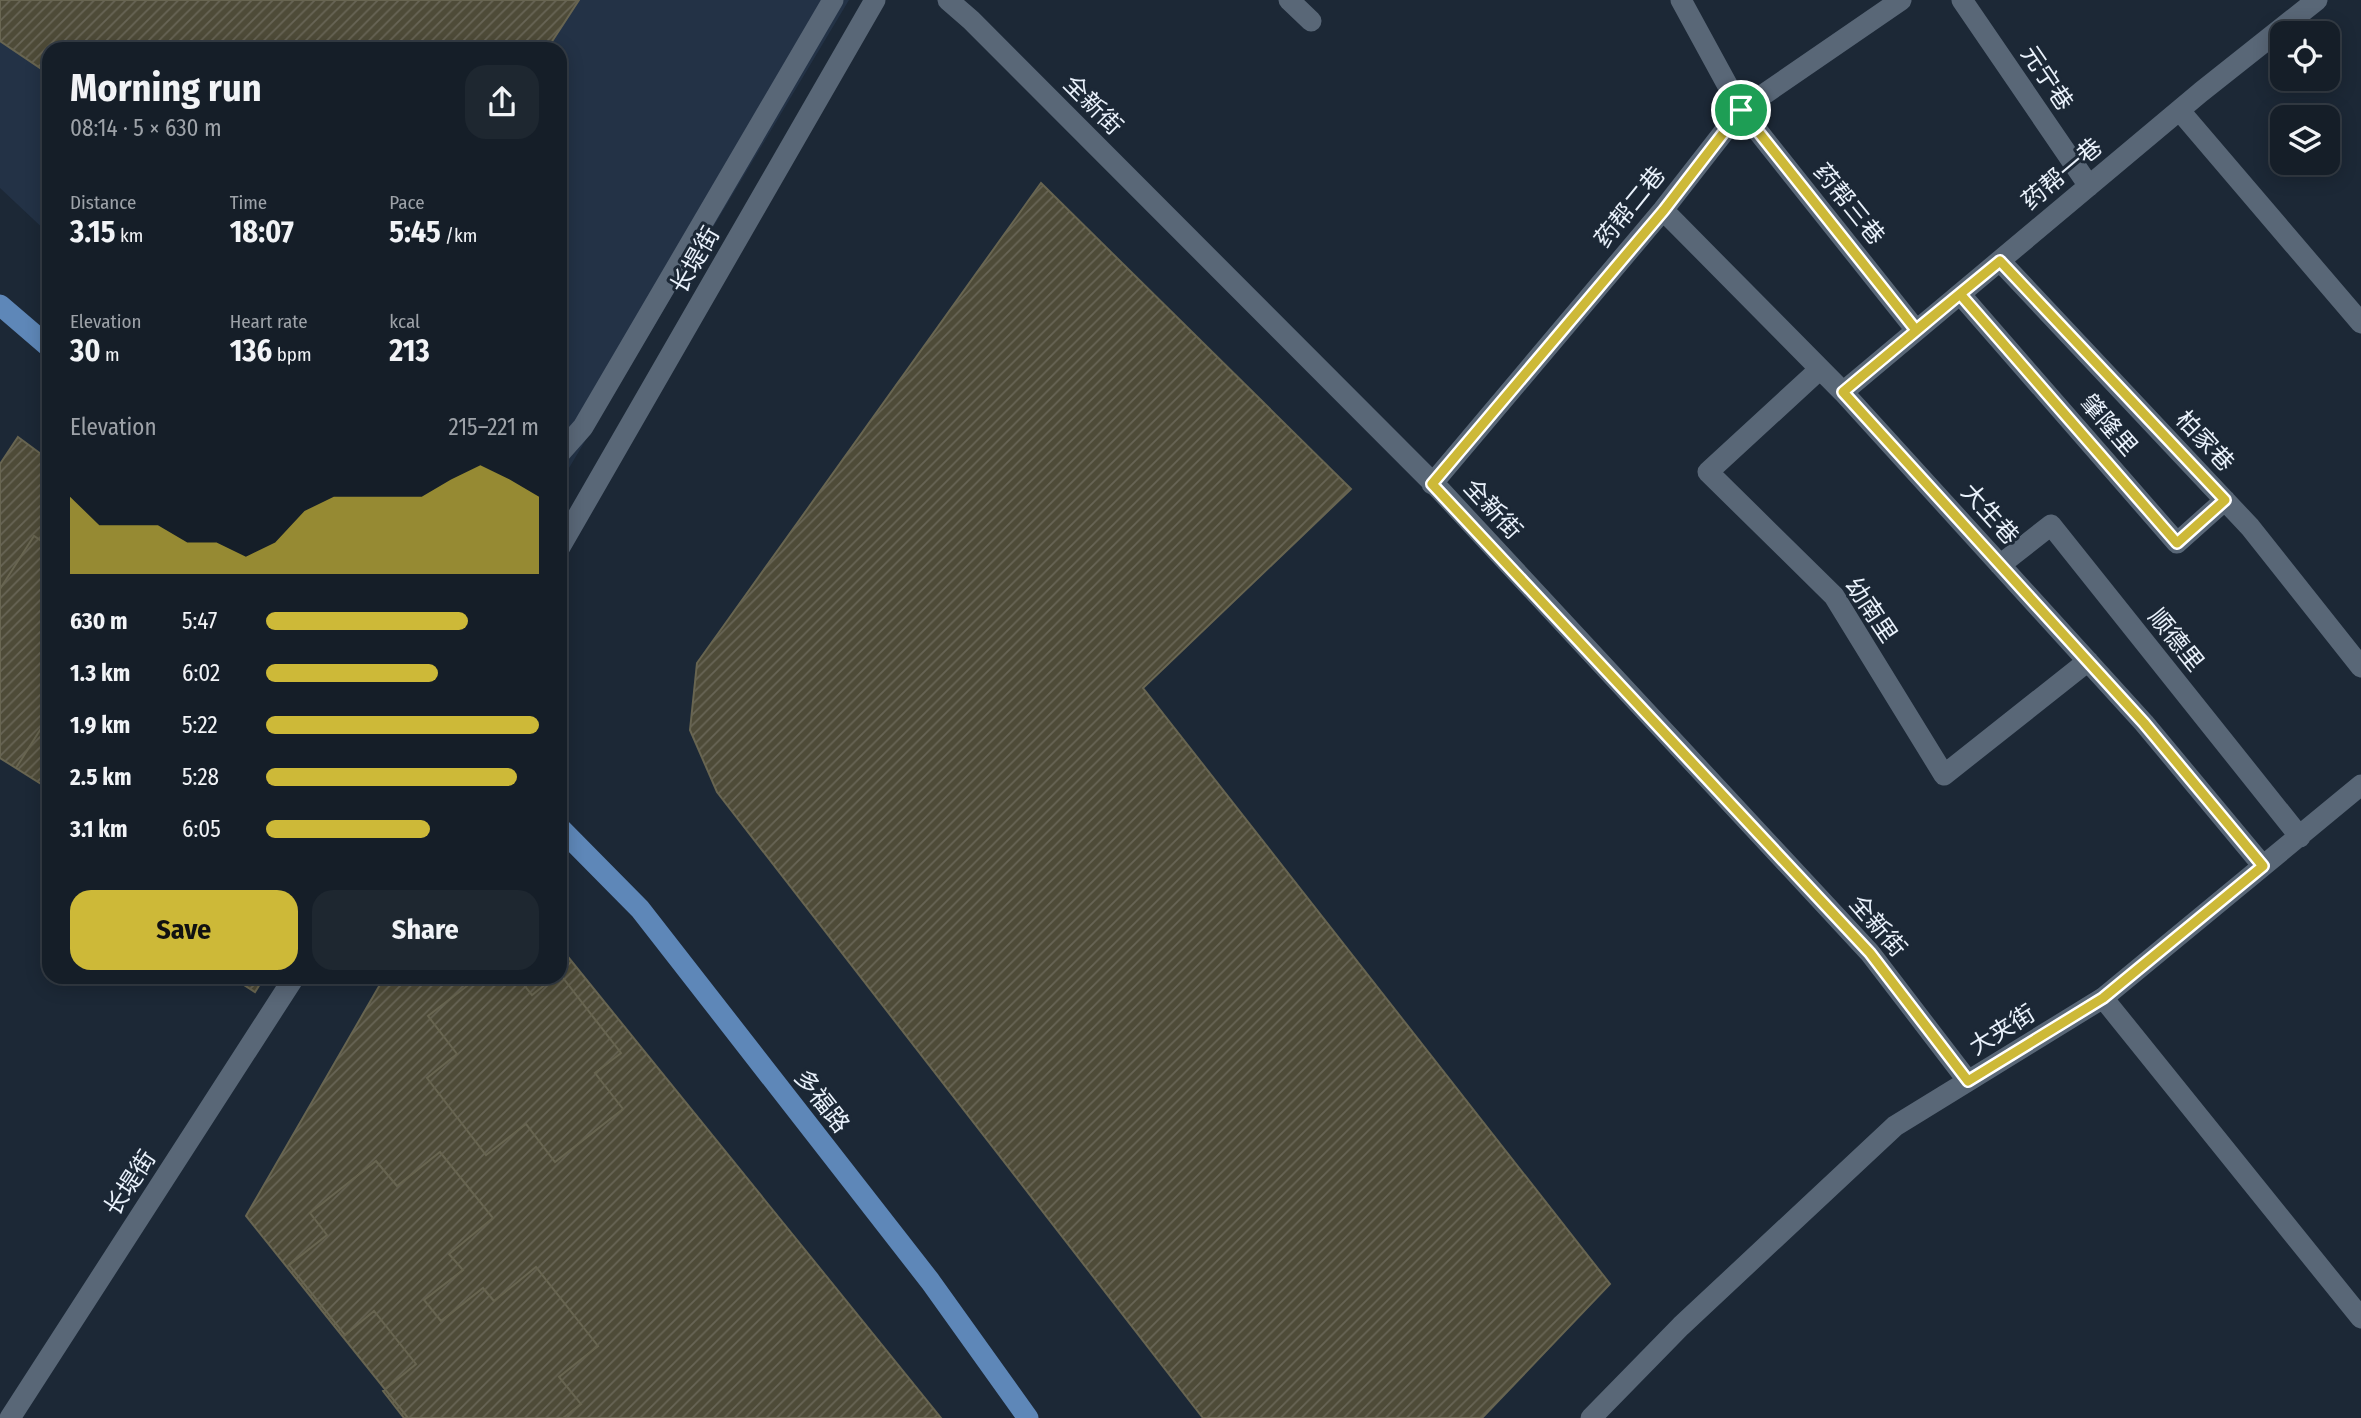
<!DOCTYPE html>
<html lang="en">
<head>
<meta charset="utf-8">
<style>
	body { margin:0; font-family:"Fira Sans Condensed","Noto Sans SC",sans-serif; background:#1e2730; color:#f1f3f6; height:100vh; display:flex; flex-direction:column; font-size:26px; white-space:nowrap }
	* { box-sizing:border-box; margin:0 }
	p { font-size:23px; color:#9da2a8 }
	.icon { flex:none; width:38px; height:38px; fill:none; stroke:currentColor; stroke-width:2; stroke-linecap:round; stroke-linejoin:round }
	.map { position:relative; flex:1; overflow:hidden }
	.drawer { position:absolute; left:42px; top:42px; width:525px; height:942px; display:flex; flex-direction:column; background:#151e28; border-radius:21px; box-shadow:0 4px 18px #0003,0 0 0 2px #343c45 }
	.drawer>* { flex:none }
	.fabs { position:absolute; left:2270px; top:21px; display:grid; gap:14px }
	.fabs a { display:grid; place-items:center; width:70px; height:70px; border-radius:14px; background:#151e28; box-shadow:0 4px 18px #0003,0 0 0 2px #343c45; font-size:35px }
	.pin { position:absolute; display:grid; place-items:center; width:60px; height:60px; color:#fff; margin:-30px; border:4px solid #fff; border-radius:50%; box-shadow:0 2px 7px #0007 }
	.round { display:grid; place-items:center; flex:none; width:74px; height:74px; border-radius:21px; background:#1e2730 }
	.head { display:flex; align-items:center; justify-content:space-between; height:119px; padding:0 28px }
	h1 { font-size:38px; font-weight:700; line-height:52px }
	.metrics { display:grid; grid-template-columns:repeat(3,1fr); gap:10px; height:119px; padding:7px 28px }
	.metrics div { display:grid; align-content:center }
	.metrics b { font-size:30px; font-weight:700 }
	.metrics small { font-size:19px; font-weight:400 }
	.metrics p { font-size:19px }
	.chart { height:196px; padding:14px 28px }
	.chart p { display:flex; justify-content:space-between }
	.chart svg { width:100%; height:126px; margin-top:7px; fill:#cdb938; opacity:.7 }
	.action { display:flex; gap:14px; margin-top:auto; padding:14px 28px }
	.action a { flex:1; height:80px; border-radius:21px; background:#cdb938; color:#111; font-size:28px; font-weight:700; line-height:80px; text-align:center }
	.action a+a { background:#1e2730; color:#f1f3f6 }
	ul { padding:0 28px; list-style:none; font-size:23px }
	li { display:grid; grid-template-columns:112px 84px 1fr; align-items:center; height:52px }
	li i { height:18px; border-radius:9px; background:#cdb938 }
	.map>svg:first-child { display:block }
</style>
</head>
<body>
<div class="map">
<svg width="2361" height="1418" viewBox="0 0 2361 1418">
	<defs>
		<pattern id="building-hatch" width="6" height="6" patternUnits="userSpaceOnUse" patternTransform="scale(1.75)"><rect width="6" height="6" fill="#4e4b38"/><path d="M-1 1l2-2M0 6l6-6M5 7l2-2" fill="none" stroke="#686556"/></pattern>
	</defs>
	<rect width="100%" height="100%" fill="#1c2836"/>
	<!-- built -->
	<path fill="#233246" d="M 0,0 L 849,0 L 560,483 L 560,49 L 49,49 L 49,234 L 0,188 Z"/>
	<!-- building -->
	<path fill="url(#building-hatch)" stroke="#686551" stroke-width="2" d="M 0,0 L 579,0 L 547,49 L 49,49 L 49,74 L 0,41 Z
		M 1041,183 L 1351,489 L 1143,688 L 1610,1284 L 1482,1418 L 1203,1418 L 717,792 L 690,730 L 697,663 Z
		M 18,437 L 49,460 L 49,789 L 0,758 L 0,464 Z
		M 18,437 L 49,460 L 49,546 L 34,536 L 0,589 L 0,464 Z
		M 49,716 L 49,789 L 16,768 Z
		M 560,947 L 941,1418 L 408,1418 L 246,1216 L 385,976 L 560,976 Z
		M 560,974 L 621,1053 L 595,1073 L 623,1109 L 555,1162 L 526,1124 L 486,1155 L 427,1078 L 457,1054 L 428,1016 L 480,976 L 517,976 L 532,995 L 556,976 L 560,976 Z
		M 230,976 L 265,976 L 255,992 Z
		M 440,1152 L 493,1218 L 449,1254 L 463,1270 L 424,1300 L 441,1321 L 483,1288 L 494,1301 L 536,1267 L 598,1346 L 559,1377 L 581,1404 L 563,1418 L 404,1418 L 383,1391 L 416,1364 L 374,1311 L 345,1335 L 289,1265 L 327,1235 L 310,1213 L 376,1161 L 397,1186 Z"/>
	<g fill="none" stroke-linecap="round" stroke-linejoin="round">
		<!-- minor -->
		<path stroke="#596777" stroke-width="21" d="M 948,0 L 971,20 L 1441,491 L 1870,953 L 1968,1081
			M 1289,0 L 1311,21
			M 1681,0 L 1741,110 L 1916,330
			M 1962,0 L 2089,186
			M 2180,111 L 2361,323
			M 1663,210 L 1843,392 L 2144,723 L 2263,866
			M 2000,261 L 2250,527 L 2361,667
			M 1960,294 L 2177,543 L 2225,500
			M 1820,369 L 1708,472 L 1834,596 L 1944,775 L 2088,661
			M 1843,392 L 2201,92 L 2317,0
			M 560,453 L 583,427 L 833,0
			M 1432,484 L 1663,210 L 1741,110 L 1901,0
			M 560,547 L 875,0
			M 2000,565 L 2051,525 L 2300,837
			M 2103,998 L 2361,1318
			M 10,1418 L 295,976
			M 1591,1418 L 1681,1326 L 1895,1126 L 2103,998 L 2361,785"/>
		<!-- major -->
		<path stroke="#5e87b8" stroke-width="21" d="M 0,305 L 49,347
			M 560,828 L 640,909 L 930,1281 L 1028,1418"/>
	</g>
	<g fill="none" stroke-linecap="round" stroke-linejoin="round">
		<defs>
			<path id="route" d="M 1741,110 L 1664,210 L 1432,484 L 1870,953 L 1968,1081 L 2103,998 L 2263,866 L 2144,723 L 1843,392 L 1960,294 L 2177,543 L 2225,500 L 2000,261 L 1916,330 L 1741,110"/>
		</defs>
		<!-- route casing -->
		<use href="#route" stroke="#fff" stroke-width="14"/>
		<!-- route -->
		<use href="#route" stroke="#cdb938" stroke-width="9"/>
	</g>
	<g text-anchor="middle" stroke-width="6" stroke-linejoin="round" paint-order="stroke">
		<!-- street labels -->
		<g font-size="24" fill="#e9f1fb" stroke="#1c2836">
			<text transform="translate(2047 78) rotate(56)" y="8">元宁巷</text>
			<text transform="translate(1093 105) rotate(45)" y="8">全新街</text>
			<text transform="translate(2062 174) rotate(-40)" y="8">药帮一巷</text>
			<text transform="translate(1849 204) rotate(51)" y="8">药帮三巷</text>
			<text transform="translate(1630 207) rotate(-51)" y="8">药帮二巷</text>
			<text transform="translate(695 260) rotate(-60)" y="8">长堤街</text>
			<text transform="translate(2109 425) rotate(49)" y="8">肇隆里</text>
			<text transform="translate(2205 441) rotate(47)" y="8">柏家巷</text>
			<text transform="translate(1493 509) rotate(47)" y="8">全新街</text>
			<text transform="translate(1990 514) rotate(48)" y="8">大生巷</text>
			<text transform="translate(1871 610) rotate(56)" y="8">幼南里</text>
			<text transform="translate(2176 640) rotate(51)" y="8">顺德里</text>
			<text transform="translate(1878 926) rotate(49)" y="8">全新街</text>
			<text transform="translate(2002 1030) rotate(-32)" y="8">大夹街</text>
			<text transform="translate(822 1101) rotate(52)" y="8">多福路</text>
			<text transform="translate(130 1183) rotate(-57)" y="8">长堤街</text>
		</g>
	</g>
</svg>
<div class="fabs">
<a><svg class="icon" aria-label="locate" viewBox="0 0 24 24"><circle cx="12" cy="12" r="6"/><path d="M12 2v4M12 18v4M2 12h4M18 12h4"/></svg></a>
<a><svg class="icon" aria-label="layers" viewBox="0 0 24 24"><path d="M12 4l9 5-9 5-9-5zM3 14l9 5 9-5"/></svg></a>
</div>
<div class="pin" style="left:1741px;top:110px;background:#1e9e55"><svg class="icon" aria-label="arrive" viewBox="0 0 24 24"><path d="M6 21V4h12l-3 4 3 4H6"/></svg></div>
<section class="drawer">
<div class="head"><div><h1>Morning run</h1><p>08:14 · 5 × 630 m</p></div><a class="round"><svg class="icon" aria-label="share" viewBox="0 0 24 24"><path d="M12 15V3M7 8l5-5 5 5M5 13v7h14v-7"/></svg></a></div>
<div class="metrics">
<div><p>Distance</p><b>3.15<small> km</small></b></div>
<div><p>Time</p><b>18:07</b></div>
<div><p>Pace</p><b>5:45<small> /km</small></b></div>
</div>
<div class="metrics">
<div><p>Elevation</p><b>30<small> m</small></b></div>
<div><p>Heart rate</p><b>136<small> bpm</small></b></div>
<div><p>kcal</p><b>213</b></div>
</div>
<div class="chart"><p><span>Elevation</span>215–221 m</p>
<svg viewBox="0 0 160 44" preserveAspectRatio="none"><path d="M0 44V17L10 27L20 27L30 27L40 33L50 33L60 38L70 33L80 22L90 17L100 17L110 17L120 17L130 11L140 6L150 11L160 17V44z"/></svg>
</div>
<ul>
<li><b>630 m</b>5:47<i style="width:74%"></i></li>
<li><b>1.3 km</b>6:02<i style="width:63%"></i></li>
<li><b>1.9 km</b>5:22<i style="width:100%"></i></li>
<li><b>2.5 km</b>5:28<i style="width:92%"></i></li>
<li><b>3.1 km</b>6:05<i style="width:60%"></i></li>
</ul>
<div class="action"><a>Save</a><a>Share</a></div>
</section>
</div>
</body>
</html>
